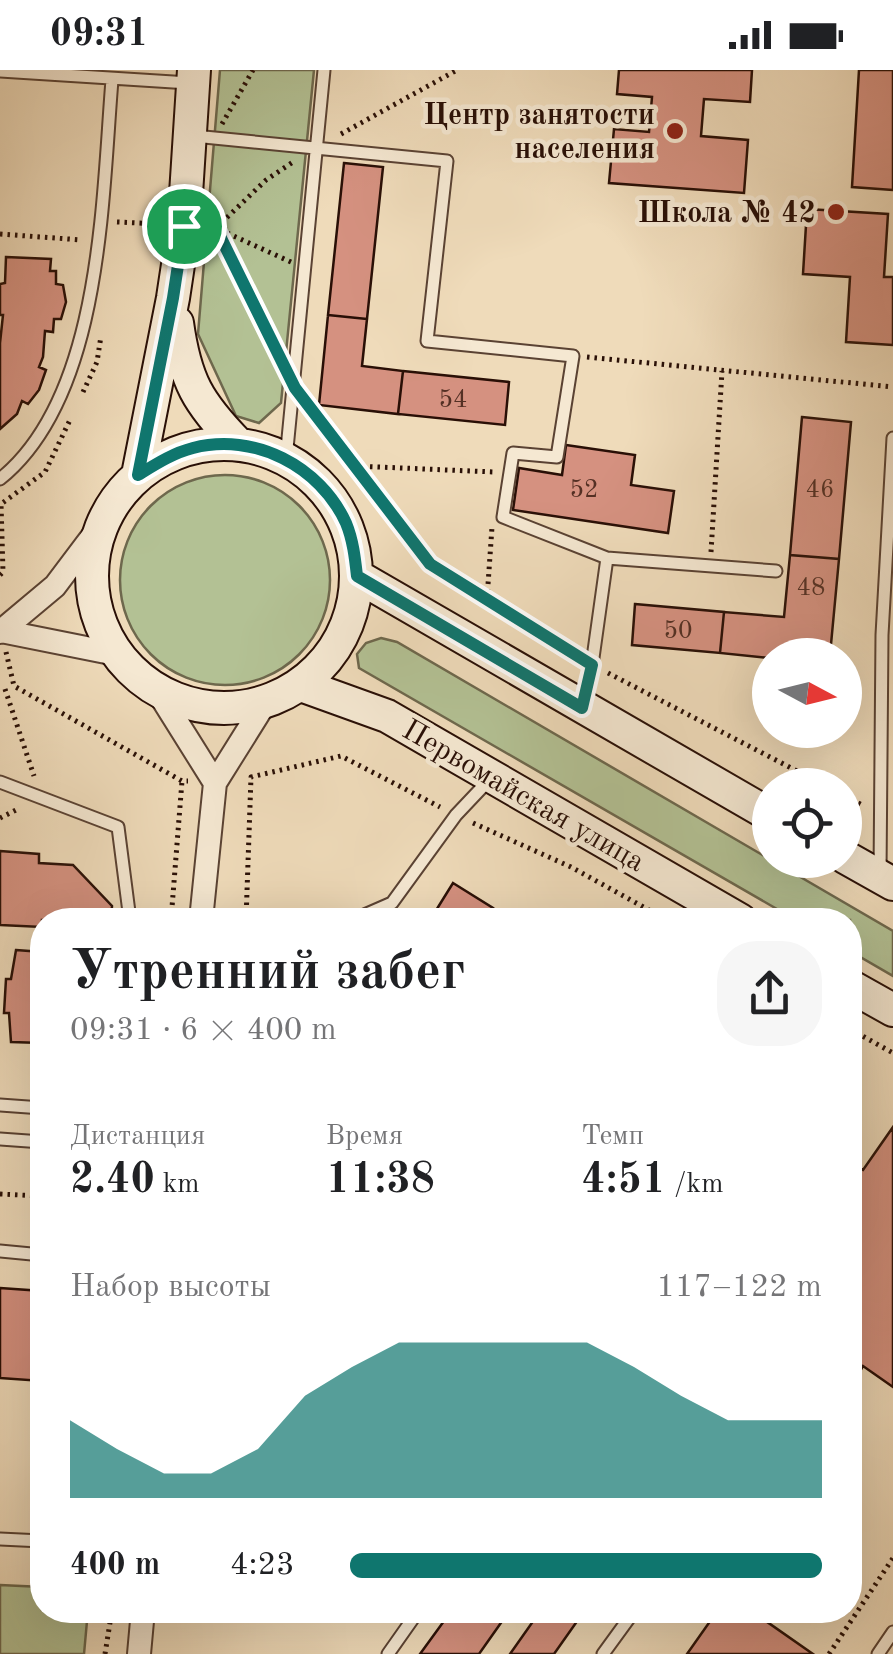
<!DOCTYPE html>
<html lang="ru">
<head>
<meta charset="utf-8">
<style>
	body { margin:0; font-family:"Old Standard TT",serif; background:#f6f6f6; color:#202124; height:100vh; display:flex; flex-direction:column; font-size:38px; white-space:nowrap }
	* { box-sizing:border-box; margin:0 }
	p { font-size:32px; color:#757577 }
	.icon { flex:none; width:55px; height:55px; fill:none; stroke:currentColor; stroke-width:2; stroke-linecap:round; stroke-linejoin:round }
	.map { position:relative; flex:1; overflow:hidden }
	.drawer { position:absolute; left:30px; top:838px; width:832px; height:715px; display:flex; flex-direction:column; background:#fff; border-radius:40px; box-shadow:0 10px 40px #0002 }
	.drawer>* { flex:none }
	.needle { width:65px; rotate:97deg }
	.fabs { position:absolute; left:752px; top:568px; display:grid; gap:20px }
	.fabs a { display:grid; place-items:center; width:110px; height:110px; border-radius:50%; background:#fff; box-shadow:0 10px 40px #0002; font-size:50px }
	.pin { position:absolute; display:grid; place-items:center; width:85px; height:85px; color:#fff; margin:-42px; border:5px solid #fff; border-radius:50%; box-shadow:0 2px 10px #0007 }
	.round { display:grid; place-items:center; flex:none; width:105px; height:105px; border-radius:40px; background:#f6f6f6 }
	.head { display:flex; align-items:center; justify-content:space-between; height:170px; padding:0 40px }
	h1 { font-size:55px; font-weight:700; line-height:75px }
	.figures { display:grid; grid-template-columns:repeat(3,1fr); gap:15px; height:170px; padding:10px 40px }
	.figures div { display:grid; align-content:center }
	.figures b { font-size:42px; font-weight:700 }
	.figures small { font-size:28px; font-weight:400 }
	.figures p { font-size:28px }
	.chart { height:280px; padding:20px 40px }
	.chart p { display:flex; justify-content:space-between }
	.chart svg { width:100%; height:180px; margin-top:10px; fill:#0f766e; opacity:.7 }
	ul { padding:0 40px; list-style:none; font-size:32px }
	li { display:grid; grid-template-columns:160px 120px 1fr; align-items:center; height:75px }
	li i { height:25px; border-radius:12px; background:#0f766e }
	.status { display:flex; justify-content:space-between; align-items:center; height:70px; padding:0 50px; background:#fff; direction:ltr }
	.status svg { height:28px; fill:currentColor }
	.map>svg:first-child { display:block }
</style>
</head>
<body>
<div class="status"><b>09:31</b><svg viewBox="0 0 49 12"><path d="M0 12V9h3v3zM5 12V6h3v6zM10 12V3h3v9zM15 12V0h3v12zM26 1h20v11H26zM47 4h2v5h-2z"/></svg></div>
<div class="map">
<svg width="893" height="1584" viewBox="0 0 893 1584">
	<rect width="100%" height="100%" fill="#efdbba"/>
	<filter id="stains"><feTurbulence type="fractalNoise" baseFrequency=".002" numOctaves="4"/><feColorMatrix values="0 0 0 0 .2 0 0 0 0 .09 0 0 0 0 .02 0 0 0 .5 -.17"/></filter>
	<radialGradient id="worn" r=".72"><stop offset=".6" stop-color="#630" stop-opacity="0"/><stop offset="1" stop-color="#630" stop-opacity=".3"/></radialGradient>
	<!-- green -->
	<path fill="#b3c194" stroke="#6e684d" stroke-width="2.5" d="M 220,0 L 314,0 L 281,333 L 259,353 L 236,346 L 198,264 Z
		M120 510a105 105 0 1 1 210 0a105 105 0 1 1-210 0Z
		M 381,568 L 397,572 L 893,861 L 893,906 L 850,881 L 850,850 L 796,850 L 359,598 L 357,584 L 366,573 Z
		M 0,1515 L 42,1517 L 42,1540 L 88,1540 L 84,1584 L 0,1584 Z"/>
	<!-- building -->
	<path fill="#d59180" stroke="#290f06" stroke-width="2.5" d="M 619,0 L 752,0 L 750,32 L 704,29 L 701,66 L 748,70 L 744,123 L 609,113 L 614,59 L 649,62 L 652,27 L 617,24 Z
		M 859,0 L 893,0 L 893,120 L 852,117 Z
		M 344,93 L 383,97 L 367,249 L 328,245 Z
		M 807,139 L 888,144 L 884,207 L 893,207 L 893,275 L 846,272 L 850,207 L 803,204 Z
		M 6,187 L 51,189 L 50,201 L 56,201 L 56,214 L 63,215 L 66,232 L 61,249 L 54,249 L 53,262 L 45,261 L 43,287 L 39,297 L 46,300 L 39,320 L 28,334 L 22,331 L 17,344 L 0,359 L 0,273 L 3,245 L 0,245 L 0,214 L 5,213 Z
		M 328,245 L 367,249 L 362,296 L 403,301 L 398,344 L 319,335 Z
		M 403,301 L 509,312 L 505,355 L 398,344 Z
		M 802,347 L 851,352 L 839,489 L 790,485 Z
		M 566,375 L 635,385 L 631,415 L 674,421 L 668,463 L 513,440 L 519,398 L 562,405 Z
		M 790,485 L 839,489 L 830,585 L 770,585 L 770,588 L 720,583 L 724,542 L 784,547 Z
		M 635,534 L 724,542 L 720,583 L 632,575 Z
		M 0,781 L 39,784 L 39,793 L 73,795 L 112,836 L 111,850 L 42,850 L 42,857 L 0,855 Z
		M 453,813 L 493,838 L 486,850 L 430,850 Z
		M 16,880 L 42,882 L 42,973 L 11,972 L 9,943 L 4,943 L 6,909 L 11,909 Z
		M 893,1057 L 893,1317 L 863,1296 L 857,1307 L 850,1303 L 850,1094 L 863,1100 Z
		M 0,1218 L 42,1221 L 42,1311 L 0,1308 Z
		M 452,1540 L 510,1540 L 479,1584 L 420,1584 Z
		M 541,1540 L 585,1540 L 554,1584 L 510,1584 Z
		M 718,1540 L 750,1540 L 813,1584 L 687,1584 Z"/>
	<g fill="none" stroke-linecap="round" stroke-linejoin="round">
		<defs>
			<path id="lane" d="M 0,1 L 189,13
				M 194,66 L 447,91 L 427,271 L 573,286 L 557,387 L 513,383 L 503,447 L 607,488
				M 286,389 L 324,0
				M 0,409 C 102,327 102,130 112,10
				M 583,634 L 592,595 L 607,488 L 776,501
				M 0,712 L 118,757 L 130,850
				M 880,804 L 882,565 L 893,368
				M 353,850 L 392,833 L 456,745 L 490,709
				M 0,1035 L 42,1038
				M 0,1069 L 42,1072
				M 0,1181 L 42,1185
				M 0,1469 L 42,1471
				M 388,1584 L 419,1540
				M 603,1584 L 635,1540
				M 878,1584 L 893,1562"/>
			<path id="street" d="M 1,561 L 116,584
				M 0,562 L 55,516 L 104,451
				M 158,622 L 215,713
				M 201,850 L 215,713 L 265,633
				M 139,1584 L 143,1540"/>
			<path id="secondary" d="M 177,253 C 185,311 198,333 238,374
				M92 506a132 132 0 1 1 264 0a132 132 0 1 1-264 0Z
				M 138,405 L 173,228 L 184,155 L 194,0
				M 357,506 L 770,745
				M 301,615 L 387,646 L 740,850
				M 845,787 L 893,814
				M 850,916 L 893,940"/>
		</defs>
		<!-- lane casing -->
		<use href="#lane" stroke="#5a4233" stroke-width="15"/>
		<!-- street casing -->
		<use href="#street" stroke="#5a4233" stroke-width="26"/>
		<!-- secondary casing -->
		<use href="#secondary" stroke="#290f06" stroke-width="36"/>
		<!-- path -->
		<path stroke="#290f06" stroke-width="5" stroke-dasharray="2.5 5" stroke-linecap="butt" d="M 222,54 L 253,0
			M 341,64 L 457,0
			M 117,152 L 159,154
			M 210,157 L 216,158 L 279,286
			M 0,164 L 82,170
			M 291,192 L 216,158 L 266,110 L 293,92
			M 587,287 L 893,317
			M 83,322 L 97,292 L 101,266
			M 307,334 L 430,494 L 577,585
			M 355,396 L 494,402
			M 711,482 L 722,301
			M 0,505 L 3,502 L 1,434 L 45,402 L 70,350
			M 487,529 L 492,457
			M 6,582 L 14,616 L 182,711 L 188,711
			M 608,603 L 824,715
			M 5,619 L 34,706
			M 845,726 L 864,736
			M 0,748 L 20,738
			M 473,753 L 571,797 L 667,850
			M 171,850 L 182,711
			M 246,850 L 251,707 L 341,686 L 440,737
			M 850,959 L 893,983
			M 0,1124 L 40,1126
			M 38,1169 L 41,1090
			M 105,1584 L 112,1540
			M 829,1584 L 893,1488"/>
		<!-- lane -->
		<use href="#lane" stroke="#f5e8d2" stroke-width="11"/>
		<!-- street -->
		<use href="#street" stroke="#f5e8d2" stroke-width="22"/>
		<!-- secondary -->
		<use href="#secondary" stroke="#f5e8d2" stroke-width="32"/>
	</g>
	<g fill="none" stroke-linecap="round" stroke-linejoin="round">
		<defs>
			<path id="route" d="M 184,156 L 216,158 L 295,318 L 430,494 L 592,595 L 582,638 L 357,506 C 355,488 353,470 346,453 C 320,396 254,362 193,378 C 173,383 156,394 138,405 L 173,228 Z"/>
		</defs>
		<!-- route casing -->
		<use href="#route" stroke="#fff" stroke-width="20"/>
		<!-- route -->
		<use href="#route" stroke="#0f766e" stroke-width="12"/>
	</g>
	<!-- markers -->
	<g fill="#8f2418" stroke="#f5e8d2" stroke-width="4">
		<circle cx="675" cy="61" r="10"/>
		<circle cx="836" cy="142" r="10"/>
	</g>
	<g text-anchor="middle" stroke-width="9" stroke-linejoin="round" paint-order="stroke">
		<!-- number labels -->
		<g font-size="25" fill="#543024">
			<text x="453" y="337">54</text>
			<text x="584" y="427">52</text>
			<text x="820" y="427">46</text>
			<text x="811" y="525">48</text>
			<text x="678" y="568">50</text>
		</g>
		<!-- poi labels -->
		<g font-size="30" font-weight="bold" fill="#290f06" stroke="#f5e8d2" text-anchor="end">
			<text x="655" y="54">Центр занятости<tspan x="655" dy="34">населения</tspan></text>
			<text x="816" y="152">Школа № 42</text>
		</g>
		<!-- street labels -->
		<g font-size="30" fill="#290f06" stroke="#f5e8d2">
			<text transform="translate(524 725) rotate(30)" y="10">Первомайская улица</text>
		</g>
	</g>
	<rect width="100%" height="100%" filter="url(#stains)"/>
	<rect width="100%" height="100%" fill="url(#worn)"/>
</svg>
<div class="fabs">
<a><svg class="needle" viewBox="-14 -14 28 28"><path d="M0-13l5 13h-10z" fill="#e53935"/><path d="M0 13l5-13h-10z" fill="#757577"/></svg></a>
<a><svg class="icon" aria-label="locate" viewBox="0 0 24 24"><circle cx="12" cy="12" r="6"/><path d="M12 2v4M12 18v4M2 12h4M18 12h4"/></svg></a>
</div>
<div class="pin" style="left:184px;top:156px;background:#1e9e55"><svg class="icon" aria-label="arrive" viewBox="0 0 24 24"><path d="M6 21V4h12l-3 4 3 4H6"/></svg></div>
<section class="drawer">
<div class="head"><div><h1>Утренний забег</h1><p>09:31 · 6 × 400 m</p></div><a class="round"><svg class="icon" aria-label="share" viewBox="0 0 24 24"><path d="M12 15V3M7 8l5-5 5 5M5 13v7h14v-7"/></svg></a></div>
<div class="figures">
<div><p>Дистанция</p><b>2.40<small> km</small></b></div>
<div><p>Время</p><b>11:38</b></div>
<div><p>Темп</p><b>4:51<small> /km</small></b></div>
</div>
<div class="chart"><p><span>Набор высоты</span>117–122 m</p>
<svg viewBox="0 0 160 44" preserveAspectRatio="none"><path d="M0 44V25L10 32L20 38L30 38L40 32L50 19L60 12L70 6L80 6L90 6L100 6L110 6L120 12L130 19L140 25L150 25L160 25V44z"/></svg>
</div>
<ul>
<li><b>400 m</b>4:23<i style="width:100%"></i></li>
</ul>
</section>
</div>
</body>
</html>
